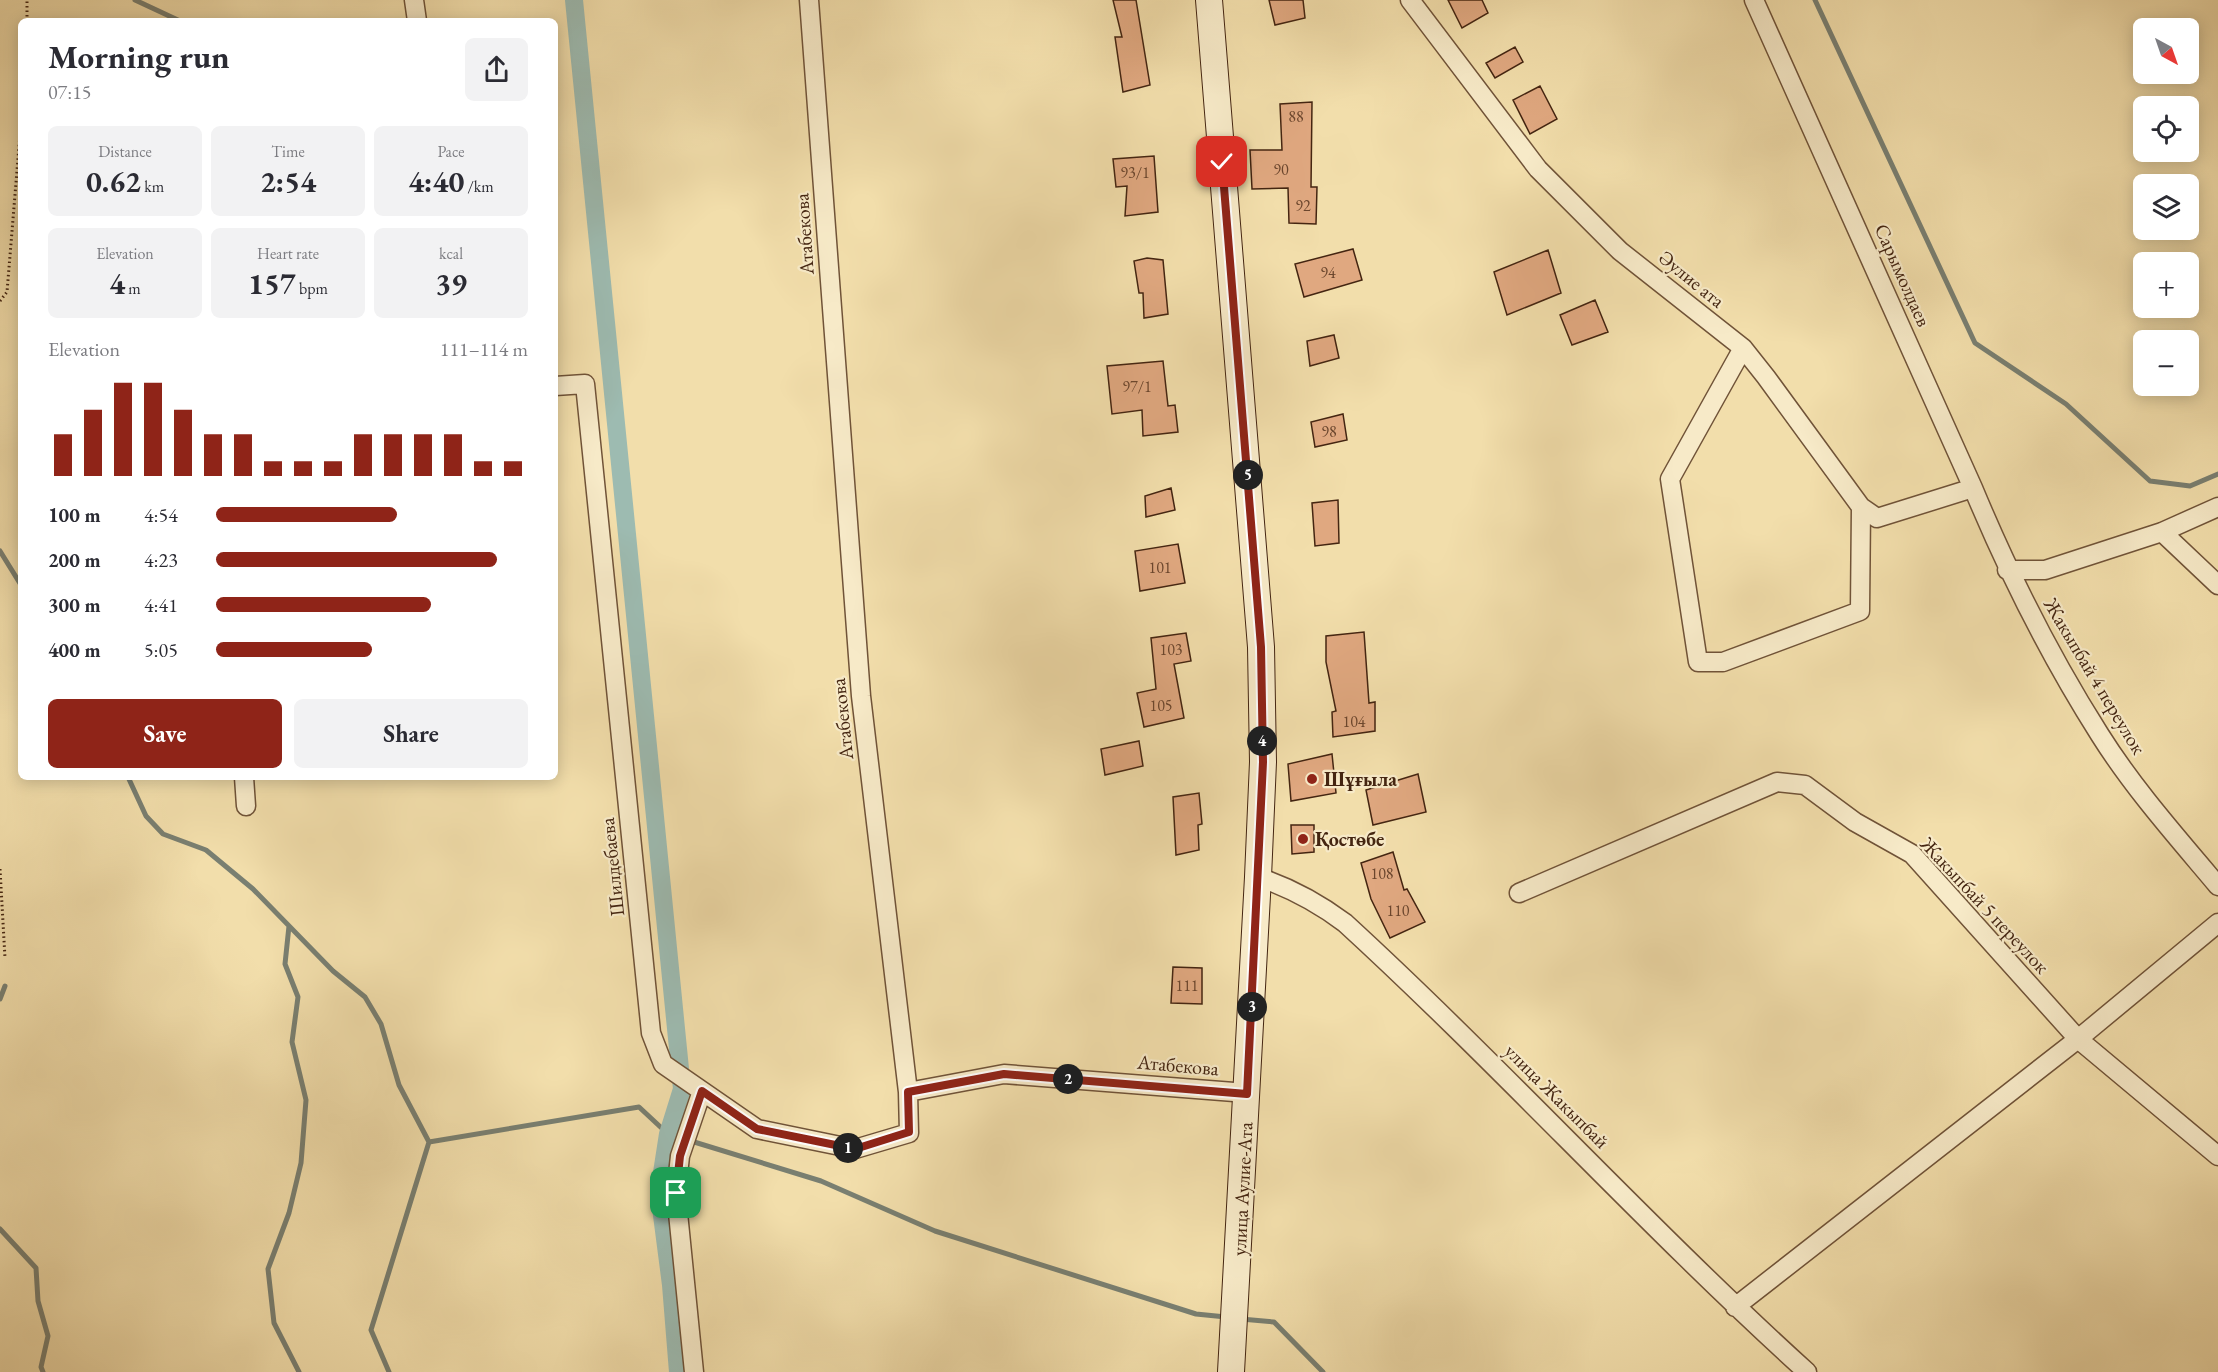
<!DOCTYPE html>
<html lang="en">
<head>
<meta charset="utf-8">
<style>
	body { margin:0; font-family:"EB Garamond",serif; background:#f2f2f3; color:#2b2b33; height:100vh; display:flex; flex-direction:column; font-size:22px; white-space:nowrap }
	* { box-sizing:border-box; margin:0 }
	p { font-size:20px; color:#7c7c81 }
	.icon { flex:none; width:33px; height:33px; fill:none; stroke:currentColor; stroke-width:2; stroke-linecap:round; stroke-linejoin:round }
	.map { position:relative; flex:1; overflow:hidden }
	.panel { position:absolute; left:18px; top:18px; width:540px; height:762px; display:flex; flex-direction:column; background:#fff; border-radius:9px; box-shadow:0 3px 15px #0003 }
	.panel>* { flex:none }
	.needle { width:39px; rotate:140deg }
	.tools { position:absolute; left:2133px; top:18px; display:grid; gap:12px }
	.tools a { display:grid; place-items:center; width:66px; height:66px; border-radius:9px; background:#fff; box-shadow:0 3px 15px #0003; font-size:30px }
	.pin { position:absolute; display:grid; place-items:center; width:51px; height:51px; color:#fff; margin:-26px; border-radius:12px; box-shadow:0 3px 9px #0006 }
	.km { position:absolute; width:30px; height:30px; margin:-15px; border-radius:50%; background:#222; color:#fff; font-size:16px; line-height:30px; text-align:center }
	.round { display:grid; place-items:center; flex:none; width:63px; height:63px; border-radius:9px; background:#f2f2f3 }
	.summary { display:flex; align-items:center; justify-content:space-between; height:102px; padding:0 30px }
	h1 { font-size:33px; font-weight:700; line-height:45px }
	.stats { display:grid; grid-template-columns:repeat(3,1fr); gap:9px; height:102px; padding:6px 30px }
	.stats div { display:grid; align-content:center; border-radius:9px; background:#f2f2f3; text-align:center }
	.stats b { font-size:30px; font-weight:700 }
	.stats small { font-size:16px; font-weight:400 }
	.stats p { font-size:16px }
	.chart { height:168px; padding:12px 30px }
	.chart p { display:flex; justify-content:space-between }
	.chart svg { width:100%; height:108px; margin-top:6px; stroke:#8f2418; stroke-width:6 }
	.primary-button { display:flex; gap:12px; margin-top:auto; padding:12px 30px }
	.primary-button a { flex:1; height:69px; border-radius:9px; background:#8f2418; color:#fff; font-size:24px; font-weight:700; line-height:69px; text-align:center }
	.primary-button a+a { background:#f2f2f3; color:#2b2b33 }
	ul { padding:0 30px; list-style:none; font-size:20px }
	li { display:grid; grid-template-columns:96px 72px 1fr; align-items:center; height:45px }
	li i { height:15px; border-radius:8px; background:#8f2418 }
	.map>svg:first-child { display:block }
</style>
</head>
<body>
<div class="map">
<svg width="2218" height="1372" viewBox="0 0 2218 1372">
	<rect width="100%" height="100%" fill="#f2deab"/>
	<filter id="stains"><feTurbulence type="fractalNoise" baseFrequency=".00333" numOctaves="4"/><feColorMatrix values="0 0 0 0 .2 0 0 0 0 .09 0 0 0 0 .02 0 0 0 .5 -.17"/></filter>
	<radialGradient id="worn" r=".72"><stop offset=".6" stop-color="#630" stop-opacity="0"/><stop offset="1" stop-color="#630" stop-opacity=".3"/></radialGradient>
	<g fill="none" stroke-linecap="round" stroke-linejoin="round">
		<!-- stream -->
		<path stroke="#797f71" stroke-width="5" d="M 135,0 L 180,21
			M 1815,0 L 1975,343 L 2066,404 L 2150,481 L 2190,486 L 2218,474
			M 0,551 L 21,585
			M 128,777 L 146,816 L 163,834 L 206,850 L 253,889 L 333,971 L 365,997 L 381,1024 L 399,1085 L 429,1142 L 371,1330 L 389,1372
			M 289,926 L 285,964 L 298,997 L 292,1042 L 306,1100 L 301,1163 L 289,1213 L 268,1269 L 274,1323 L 299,1372
			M 0,999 L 5,986
			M 429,1142 L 639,1107 L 668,1134 L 821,1181 L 935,1231 L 1196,1314 L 1226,1317
			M 0,1229 L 36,1268 L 38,1301 L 48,1336 L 41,1367 L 43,1372
			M 1241,1319 L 1274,1322 L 1323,1372"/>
		<!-- canal -->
		<path stroke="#9dbbb1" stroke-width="18" d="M 574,0 L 682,1089 L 668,1134 L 659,1192 L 671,1285 L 678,1372"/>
	</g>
	<!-- building -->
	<path fill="#e0a880" stroke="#442511" stroke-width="1.5" d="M 1113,0 L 1136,0 L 1150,85 L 1123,92 L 1115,37 L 1122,37 Z
		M 1269,0 L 1303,0 L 1305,18 L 1275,25 Z
		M 1448,0 L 1482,0 L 1488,13 L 1462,28 Z
		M 1515,47 L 1523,62 L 1495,78 L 1486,63 Z
		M 1540,86 L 1557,119 L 1530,134 L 1513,100 Z
		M 1312,102 L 1311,187 L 1317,187 L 1316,224 L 1289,223 L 1288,188 L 1252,189 L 1250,150 L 1282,150 L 1280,104 Z
		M 1154,156 L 1158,212 L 1125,216 L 1127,186 L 1116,187 L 1113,159 Z
		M 1353,249 L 1362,280 L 1304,297 L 1295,264 Z
		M 1548,250 L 1561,293 L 1507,315 L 1494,272 Z
		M 1147,258 L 1163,260 L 1168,314 L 1144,318 L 1143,293 L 1139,293 L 1134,261 Z
		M 1595,300 L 1608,332 L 1572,345 L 1560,315 Z
		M 1334,335 L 1339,358 L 1310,366 L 1307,341 Z
		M 1163,361 L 1168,406 L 1175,405 L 1178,432 L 1143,436 L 1142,410 L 1112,414 L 1107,366 Z
		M 1343,414 L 1347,440 L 1315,447 L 1311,422 Z
		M 1171,488 L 1175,510 L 1146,517 L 1145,496 Z
		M 1338,500 L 1339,543 L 1315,546 L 1312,503 Z
		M 1178,544 L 1185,583 L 1140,591 L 1135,551 Z
		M 1364,632 L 1369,703 L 1375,702 L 1375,731 L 1333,737 L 1332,712 L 1336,711 L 1326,662 L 1326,636 Z
		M 1186,633 L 1191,661 L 1174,664 L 1184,718 L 1144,727 L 1137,693 L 1156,689 L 1151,638 Z
		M 1139,741 L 1143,766 L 1105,775 L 1101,749 Z
		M 1332,754 L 1336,793 L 1291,801 L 1288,764 Z
		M 1418,774 L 1426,812 L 1373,825 L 1366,790 Z
		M 1199,793 L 1202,824 L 1198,825 L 1199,850 L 1176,855 L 1173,797 Z
		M 1291,825 L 1314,825 L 1314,852 L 1292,854 Z
		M 1393,852 L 1404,890 L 1407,889 L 1425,922 L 1390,938 L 1371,899 L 1361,863 Z
		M 1173,967 L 1202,968 L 1202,1004 L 1171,1003 Z"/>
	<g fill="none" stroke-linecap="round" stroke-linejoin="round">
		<defs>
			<path id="minor" d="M 414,0 L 417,21
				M 809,0 L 861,696 L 908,1092 L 1004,1074 L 1247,1093
				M 1410,0 L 1538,169 L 1620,251 L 1743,348 L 1766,377 L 1861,507 L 1877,518 L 1973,488
				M 1754,0 L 1973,488 C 2008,572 2051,658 2100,735 C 2134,789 2177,837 2218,886
				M 1743,348 L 1670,479 L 1698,662 L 1723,662 L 1860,611 L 1861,507
				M 555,386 L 585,384 L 651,1033 L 663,1064 L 757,1129 L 855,1149 L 909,1133 L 908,1092
				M 2162,532 L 2218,585
				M 2007,570 L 2045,570 L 2162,532 L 2218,507
				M 244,777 L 246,806
				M 1258,877 C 1291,888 1317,902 1345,923 C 1503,1068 1648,1228 1807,1372
				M 1519,893 L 1777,782 L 1805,785 L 1855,822 L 1912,854 L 2078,1039 L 2218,1156
				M 1735,1307 L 2078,1039 L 2218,923
				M 694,1372 L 676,1193 L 680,1156 L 702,1091"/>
			<path id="secondary" d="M 1209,0 L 1261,647 L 1263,762 L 1258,877 L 1231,1372"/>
		</defs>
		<!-- minor casing -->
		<use href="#minor" stroke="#705338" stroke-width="21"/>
		<!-- secondary casing -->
		<use href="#secondary" stroke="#442511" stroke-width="28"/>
		<!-- path -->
		<path stroke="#442511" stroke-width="3" stroke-dasharray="1.5 3" stroke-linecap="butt" d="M 27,21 L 27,0
			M 0,301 L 7,292 L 21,122
			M 0,869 L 5,958"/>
		<!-- minor -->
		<use href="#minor" stroke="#f7eac8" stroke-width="18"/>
		<!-- secondary -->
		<use href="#secondary" stroke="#f7eac8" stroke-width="26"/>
	</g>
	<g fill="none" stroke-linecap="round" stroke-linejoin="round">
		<defs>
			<path id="route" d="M 676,1193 L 680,1156 L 702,1091 L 757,1129 L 855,1149 L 909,1132 L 908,1092 L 1004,1074 L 1247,1094 L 1263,762 L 1261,647 L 1222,162"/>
		</defs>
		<!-- route casing -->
		<use href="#route" stroke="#fff" stroke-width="12"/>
		<!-- route -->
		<use href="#route" stroke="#8f2418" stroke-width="8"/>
	</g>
	<!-- markers -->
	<g fill="#8f2418" stroke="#f7eac8" stroke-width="2">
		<circle cx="1312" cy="779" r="6"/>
		<circle cx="1303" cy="839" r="6"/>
	</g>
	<g text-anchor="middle" stroke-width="4.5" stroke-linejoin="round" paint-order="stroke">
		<!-- number labels -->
		<g font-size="16" fill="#6b462d">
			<text x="1296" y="122">88</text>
			<text x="1281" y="175">90</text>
			<text x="1135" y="178">93/1</text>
			<text x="1303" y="211">92</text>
			<text x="1328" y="278">94</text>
			<text x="1137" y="392">97/1</text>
			<text x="1329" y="437">98</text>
			<text x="1160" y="573">101</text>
			<text x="1171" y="655">103</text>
			<text x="1161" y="711">105</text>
			<text x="1354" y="727">104</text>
			<text x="1382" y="879">108</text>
			<text x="1398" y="916">110</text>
			<text x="1187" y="991">111</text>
		</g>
		<!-- street labels -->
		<g font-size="20" fill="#442511" stroke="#f7eac8">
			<text transform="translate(804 234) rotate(-94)" y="7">Атабекова</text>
			<text transform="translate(1903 275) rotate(66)" y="7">Сарымолдаев</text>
			<text transform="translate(1692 279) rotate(39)" y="7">Әулие ата</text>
			<text transform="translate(2095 676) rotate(59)" y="7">Жакыпбай 4 переулок</text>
			<text transform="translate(842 719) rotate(-96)" y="7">Атабекова</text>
			<text transform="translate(612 867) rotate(-96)" y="7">Шилдебаева</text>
			<text transform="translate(1985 905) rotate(47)" y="7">Жакыпбай 5 переулок</text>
			<text transform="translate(1178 1065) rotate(5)" y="7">Атабекова</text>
			<text transform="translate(1557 1096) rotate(45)" y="7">улица Жакыпбай</text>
			<text transform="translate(1242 1189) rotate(-87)" y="7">улица Аулие-Ата</text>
		</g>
		<!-- poi labels -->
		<g font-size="20" font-weight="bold" fill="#442511" stroke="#f7eac8" text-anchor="start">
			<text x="1324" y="786">Шұғыла</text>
			<text x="1315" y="846">Қостөбе</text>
		</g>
	</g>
	<rect width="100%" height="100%" filter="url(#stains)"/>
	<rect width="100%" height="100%" fill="url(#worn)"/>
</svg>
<div class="tools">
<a><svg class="needle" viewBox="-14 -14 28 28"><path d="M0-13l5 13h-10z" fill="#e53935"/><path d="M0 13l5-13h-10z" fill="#7c7c81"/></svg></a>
<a><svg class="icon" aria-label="locate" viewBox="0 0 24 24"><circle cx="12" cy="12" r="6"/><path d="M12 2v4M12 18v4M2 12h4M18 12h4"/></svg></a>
<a><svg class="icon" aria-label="layers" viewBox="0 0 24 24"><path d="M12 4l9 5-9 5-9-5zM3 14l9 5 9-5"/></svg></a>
<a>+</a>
<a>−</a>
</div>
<div class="pin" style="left:676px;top:1193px;background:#1e9e55"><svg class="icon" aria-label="arrive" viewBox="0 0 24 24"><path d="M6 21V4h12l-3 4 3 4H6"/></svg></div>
<div class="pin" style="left:1222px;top:162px;background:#d93025"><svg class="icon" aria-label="check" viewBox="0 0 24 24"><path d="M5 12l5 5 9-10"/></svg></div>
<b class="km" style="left:848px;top:1148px">1</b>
<b class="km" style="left:1068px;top:1079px">2</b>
<b class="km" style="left:1252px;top:1007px">3</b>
<b class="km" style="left:1262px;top:741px">4</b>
<b class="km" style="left:1248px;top:475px">5</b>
<section class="panel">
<div class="summary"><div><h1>Morning run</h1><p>07:15</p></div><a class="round"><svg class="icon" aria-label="share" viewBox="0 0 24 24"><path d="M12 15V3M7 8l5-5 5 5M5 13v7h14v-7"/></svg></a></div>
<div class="stats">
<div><p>Distance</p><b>0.62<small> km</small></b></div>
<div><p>Time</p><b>2:54</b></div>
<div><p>Pace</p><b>4:40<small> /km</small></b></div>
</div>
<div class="stats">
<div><p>Elevation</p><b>4<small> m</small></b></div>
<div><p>Heart rate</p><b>157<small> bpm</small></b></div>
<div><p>kcal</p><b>39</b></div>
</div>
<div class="chart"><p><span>Elevation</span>111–114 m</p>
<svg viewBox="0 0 160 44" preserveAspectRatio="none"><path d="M5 44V27M15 44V17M25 44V6M35 44V6M45 44V17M55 44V27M65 44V27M75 44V38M85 44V38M95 44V38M105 44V27M115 44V27M125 44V27M135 44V27M145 44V38M155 44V38"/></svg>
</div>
<ul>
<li><b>100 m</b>4:54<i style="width:58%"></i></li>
<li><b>200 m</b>4:23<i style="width:90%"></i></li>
<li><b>300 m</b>4:41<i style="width:69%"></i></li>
<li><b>400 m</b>5:05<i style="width:50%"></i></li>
</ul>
<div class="primary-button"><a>Save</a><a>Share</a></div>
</section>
</div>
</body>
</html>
